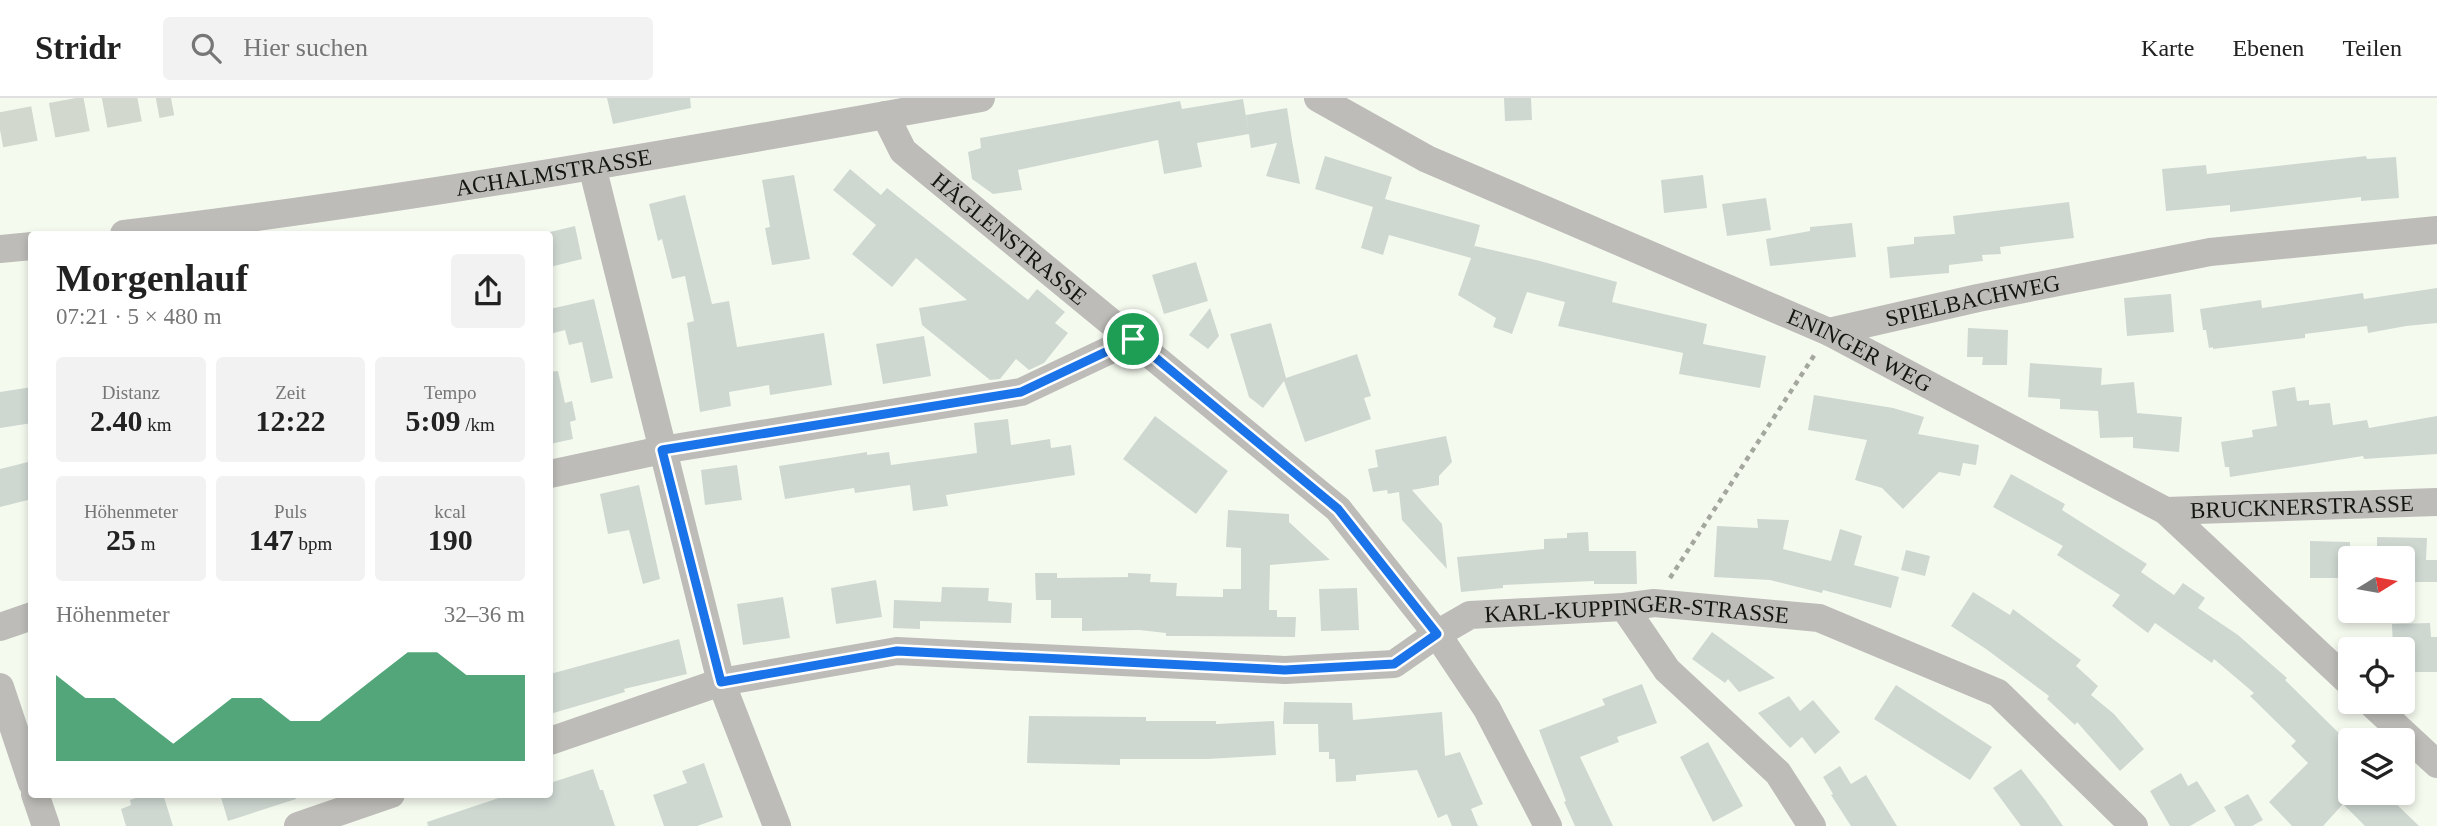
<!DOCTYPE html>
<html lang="de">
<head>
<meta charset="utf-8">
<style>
	body { margin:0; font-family:"Times New Roman",serif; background:#f2f2f2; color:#222; height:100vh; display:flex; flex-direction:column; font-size:26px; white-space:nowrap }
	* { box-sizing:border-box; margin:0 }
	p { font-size:23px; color:#767676 }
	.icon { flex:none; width:38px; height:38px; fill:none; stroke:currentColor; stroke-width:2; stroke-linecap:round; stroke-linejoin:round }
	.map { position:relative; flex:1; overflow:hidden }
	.details { position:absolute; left:28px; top:133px; width:525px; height:567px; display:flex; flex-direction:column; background:#fff; border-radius:7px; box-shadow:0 4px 10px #0003 }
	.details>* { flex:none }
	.needle { width:46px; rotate:79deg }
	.controls { position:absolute; left:2338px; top:448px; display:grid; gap:14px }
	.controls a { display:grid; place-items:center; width:77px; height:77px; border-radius:7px; background:#fff; box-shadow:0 4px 10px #0003; font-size:35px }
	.pin { position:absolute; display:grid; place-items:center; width:60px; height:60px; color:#fff; margin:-30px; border:4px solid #fff; border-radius:50%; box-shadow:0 2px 7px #0007 }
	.round { display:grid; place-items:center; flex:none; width:74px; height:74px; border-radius:7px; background:#f2f2f2 }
	.summary { display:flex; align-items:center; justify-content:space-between; height:119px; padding:0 28px }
	h1 { font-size:38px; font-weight:700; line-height:52px }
	.metrics { display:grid; grid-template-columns:repeat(3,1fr); gap:10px; height:119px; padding:7px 28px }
	.metrics div { display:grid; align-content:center; border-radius:7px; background:#f2f2f2; text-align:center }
	.metrics b { font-size:30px; font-weight:700 }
	.metrics small { font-size:19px; font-weight:400 }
	.metrics p { font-size:19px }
	.chart { height:196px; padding:14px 28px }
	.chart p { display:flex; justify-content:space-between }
	.chart svg { width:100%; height:126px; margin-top:7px; fill:#0b8043; opacity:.7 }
	header { display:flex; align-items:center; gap:42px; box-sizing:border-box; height:98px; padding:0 35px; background:#fff; border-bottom:2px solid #e0e0e0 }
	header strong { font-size:33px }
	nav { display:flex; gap:38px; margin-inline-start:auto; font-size:24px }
	.search { width:490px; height:63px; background:#f2f2f2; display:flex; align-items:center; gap:18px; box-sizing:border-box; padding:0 24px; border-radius:7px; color:#767676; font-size:26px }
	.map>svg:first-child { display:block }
</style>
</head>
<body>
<header>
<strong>Stridr</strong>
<div class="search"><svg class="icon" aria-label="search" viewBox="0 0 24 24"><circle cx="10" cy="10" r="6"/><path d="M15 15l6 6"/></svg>Hier suchen</div>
<nav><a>Karte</a><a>Ebenen</a><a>Teilen</a></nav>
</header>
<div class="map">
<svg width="2437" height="728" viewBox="0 0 2437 728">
	<rect width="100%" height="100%" fill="#f5faef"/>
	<!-- building -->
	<path fill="#ced8d1" d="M 607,0 L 690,0 L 691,10 L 613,26 Z
		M 1504,0 L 1531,0 L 1532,22 L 1505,23 Z
		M 1243,1 L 1249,36 L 1197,45 L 1202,69 L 1164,76 L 1158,42 L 1018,72 L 1022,92 L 993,96 L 972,81 L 968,54 L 981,50 L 980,40 L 1180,3 L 1182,11 Z
		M 1287,10 L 1292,42 L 1300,86 L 1266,78 L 1277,45 L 1251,50 L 1246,17 Z
		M 1325,58 L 1392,79 L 1385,101 L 1480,127 L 1474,150 L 1475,148 L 1540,163 L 1617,184 L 1612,204 L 1707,226 L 1703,246 L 1766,258 L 1760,290 L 1679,276 L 1683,255 L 1558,228 L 1565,204 L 1527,194 L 1512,236 L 1493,229 L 1496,220 L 1458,197 L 1471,160 L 1389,137 L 1383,157 L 1361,150 L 1373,109 L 1315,91 Z
		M 2366,58 L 2367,61 L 2396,59 L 2399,100 L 2361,103 L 2361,99 L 2230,114 L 2230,107 L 2166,113 L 2162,71 L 2206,67 L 2207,76 Z
		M 850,71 L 881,97 L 887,90 L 1028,202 L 1037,191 L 1065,214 L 1055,225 L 1068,235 L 1044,265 L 1029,272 L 1016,261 L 1000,281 L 990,282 L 922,227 L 919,210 L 967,202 L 916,160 L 892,189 L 852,156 L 876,127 L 833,92 Z
		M 794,77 L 810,161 L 772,167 L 765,130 L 770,129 L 762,82 Z
		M 1703,77 L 1707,110 L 1664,115 L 1661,82 Z
		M 685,97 L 712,206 L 729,203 L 737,249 L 824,235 L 832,287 L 770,297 L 769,287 L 729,294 L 731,308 L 700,314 L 687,225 L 694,223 L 685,178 L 672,181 L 662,141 L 658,143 L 649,106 Z
		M 1766,100 L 1771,132 L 1727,138 L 1722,106 Z
		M 2069,104 L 2074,140 L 2000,149 L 2001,156 L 1982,157 L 1983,163 L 1949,167 L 1949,175 L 1890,180 L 1887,149 L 1914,146 L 1914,139 L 1955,136 L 1953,118 Z
		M 1852,125 L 1856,159 L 1770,168 L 1766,141 L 1810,133 L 1810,129 Z
		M 575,128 L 582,161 L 550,169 L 550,134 Z
		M 1196,164 L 1208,203 L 1164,216 L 1152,177 Z
		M 2437,190 L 2437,225 L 2406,228 L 2368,235 L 2367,228 L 2305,236 L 2305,240 L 2213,251 L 2213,249 L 2209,250 L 2206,232 L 2203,232 L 2200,211 L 2261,202 L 2262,210 L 2363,195 L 2364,201 Z
		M 2171,196 L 2174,234 L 2127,238 L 2124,200 Z
		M 594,201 L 613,280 L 591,285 L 582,244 L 569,247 L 565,232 L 550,236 L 550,211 Z
		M 1210,210 L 1219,238 L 1208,251 L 1189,237 Z
		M 1271,225 L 1286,280 L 1357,256 L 1371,298 L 1364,300 L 1371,321 L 1305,344 L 1284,283 L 1263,310 L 1249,299 L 1230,236 Z
		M 1968,230 L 2008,232 L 2007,267 L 1982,267 L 1983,259 L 1967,259 Z
		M 924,238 L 931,278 L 883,286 L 876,246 Z
		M 2030,265 L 2102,270 L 2101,287 L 2134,284 L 2137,315 L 2182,319 L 2179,354 L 2133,350 L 2133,339 L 2100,340 L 2098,313 L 2060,311 L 2060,301 L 2028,299 Z
		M 558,273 L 565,305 L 572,303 L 576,322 L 570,324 L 573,341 L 550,346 L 550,274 Z
		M 32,289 L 32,325 L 0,330 L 0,294 Z
		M 2295,289 L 2297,303 L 2309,302 L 2309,307 L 2330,305 L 2333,327 L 2367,322 L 2369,330 L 2437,318 L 2437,356 L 2364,361 L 2363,358 L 2230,379 L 2229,369 L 2225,369 L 2221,344 L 2253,339 L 2252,332 L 2277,328 L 2272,293 Z
		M 1814,297 L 1893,310 L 1924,319 L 1918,336 L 1979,347 L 1976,367 L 1963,365 L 1960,378 L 1939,374 L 1903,411 L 1882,390 L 1855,382 L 1867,342 L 1808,332 Z
		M 1155,318 L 1228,373 L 1196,416 L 1123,361 Z
		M 1008,321 L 1011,347 L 1050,341 L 1051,350 L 1071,347 L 1075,377 L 946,397 L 948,408 L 913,413 L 910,387 L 855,395 L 854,390 L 785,401 L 779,368 L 867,354 L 867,357 L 889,354 L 891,367 L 977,355 L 974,325 Z
		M 1446,338 L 1452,364 L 1439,378 L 1439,387 L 1412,392 L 1442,426 L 1447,471 L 1402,422 L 1399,394 L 1388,396 L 1387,392 L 1373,394 L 1368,371 L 1378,369 L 1375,352 Z
		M 32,363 L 32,401 L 0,409 L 0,371 Z
		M 737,367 L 742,402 L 705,407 L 701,372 Z
		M 2011,376 L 2065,406 L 2062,412 L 2147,466 L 2141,474 L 2174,497 L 2183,485 L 2205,500 L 2198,510 L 2238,537 L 2287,580 L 2285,582 L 2350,646 L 2350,695 L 2385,695 L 2419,728 L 2365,728 L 2343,706 L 2323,728 L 2292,728 L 2269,704 L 2308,665 L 2291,648 L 2296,643 L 2250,598 L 2254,595 L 2214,561 L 2212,565 L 2155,525 L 2148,535 L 2112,508 L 2120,497 L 2057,457 L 2063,448 L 1993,409 Z
		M 639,387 L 660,481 L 643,486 L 629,432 L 608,436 L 600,396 Z
		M 1228,412 L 1289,416 L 1289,424 L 1330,462 L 1270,467 L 1269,512 L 1277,512 L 1277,519 L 1296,519 L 1295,539 L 1190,538 L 1166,538 L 1166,535 L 1139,532 L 1082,533 L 1082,520 L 1051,520 L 1051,502 L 1036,502 L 1035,475 L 1057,475 L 1057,480 L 1128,479 L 1128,475 L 1151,476 L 1150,484 L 1177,485 L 1176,498 L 1223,499 L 1223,491 L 1241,491 L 1241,450 L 1226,449 Z
		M 1757,421 L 1789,422 L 1783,451 L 1831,463 L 1840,431 L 1862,438 L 1854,467 L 1899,479 L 1891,510 L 1823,492 L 1822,495 L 1770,482 L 1714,479 L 1717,428 L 1758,430 Z
		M 1588,434 L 1589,453 L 1636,453 L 1637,486 L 1594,486 L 1594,483 L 1503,487 L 1503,490 L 1461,494 L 1457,459 L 1544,451 L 1544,441 L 1567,440 L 1567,435 Z
		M 2377,439 L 2427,440 L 2426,462 L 2437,462 L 2437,484 L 2403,484 L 2403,460 L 2377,460 Z
		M 2310,443 L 2350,444 L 2350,480 L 2310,480 Z
		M 1906,452 L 1930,458 L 1925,478 L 1901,472 Z
		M 876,482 L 882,519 L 836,526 L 831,490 Z
		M 942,489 L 989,490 L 988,503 L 1012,505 L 1011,525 L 920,523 L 920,531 L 893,530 L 894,502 L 941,504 Z
		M 1357,490 L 1359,532 L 1321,533 L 1319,491 Z
		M 1973,494 L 2010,517 L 2013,511 L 2081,562 L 2076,568 L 2098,588 L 2091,597 L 2114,616 L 2144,651 L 2120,673 L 2077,624 L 2075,627 L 2047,601 L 2049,598 L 1986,551 L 1951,528 Z
		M 783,499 L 790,540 L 743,547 L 737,506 Z
		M 2430,525 L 2431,539 L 2437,539 L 2437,574 L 2403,574 L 2403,551 L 2393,551 L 2392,526 Z
		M 1712,534 L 1775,580 L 1739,594 L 1728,581 L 1725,585 L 1692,561 Z
		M 679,541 L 687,576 L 624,591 L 625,594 L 550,616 L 550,576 Z
		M 1642,586 L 1657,625 L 1617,639 L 1619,644 L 1580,659 L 1613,728 L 1575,728 L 1564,704 L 1566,703 L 1539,632 L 1605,607 L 1602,601 Z
		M 1896,587 L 1992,649 L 1970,682 L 1874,621 Z
		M 1789,598 L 1800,613 L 1813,602 L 1840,634 L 1815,656 L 1802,639 L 1790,650 L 1758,615 Z
		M 1284,604 L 1352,605 L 1353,622 L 1442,614 L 1445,658 L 1460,654 L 1483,706 L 1471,711 L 1478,728 L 1452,728 L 1447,716 L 1438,720 L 1417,672 L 1356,677 L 1356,683 L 1336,684 L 1335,661 L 1329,661 L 1329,654 L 1319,654 L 1318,626 L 1283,626 Z
		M 1029,618 L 1146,619 L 1146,623 L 1216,623 L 1216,626 L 1274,623 L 1276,657 L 1208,661 L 1120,661 L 1120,667 L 1027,665 Z
		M 1708,644 L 1743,708 L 1713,724 L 1680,659 Z
		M 704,665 L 723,719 L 697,728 L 664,728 L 653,697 L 687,685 L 682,673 Z
		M 1840,668 L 1851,686 L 1866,677 L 1897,728 L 1851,728 L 1831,697 L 1833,696 L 1823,679 Z
		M 593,671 L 600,692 L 603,692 L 615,728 L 428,728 L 427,724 L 511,696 L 550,696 L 550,685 Z
		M 2021,671 L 2045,702 L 2063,728 L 2021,728 L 1993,690 Z
		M 2181,675 L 2188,688 L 2197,683 L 2216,713 L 2190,728 L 2170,728 L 2150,693 Z
		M 147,696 L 163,696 L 173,728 L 126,728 L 121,711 L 131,707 L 130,702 Z
		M 220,696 L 295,696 L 296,701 L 228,723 Z
		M 2248,696 L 2263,722 L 2252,728 L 2235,728 L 2224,709 Z"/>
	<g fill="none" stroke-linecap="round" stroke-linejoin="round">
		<!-- major-tunnel -->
		<path stroke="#d3d8ce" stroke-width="35" stroke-dasharray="35 18" stroke-linecap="butt" d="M 0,32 L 171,0"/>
		<!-- path -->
		<path stroke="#a3a79e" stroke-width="4.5" stroke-dasharray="5 5" stroke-linecap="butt" d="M 1670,480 L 1815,256"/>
		<!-- minor -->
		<g stroke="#bdbcb8" stroke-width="28">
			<path id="s1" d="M 1318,0 L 1427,61 L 1829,234 L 2166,413 L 2350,585"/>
			<path id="s2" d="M 885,17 L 903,53 L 1338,411 L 1437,536 L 1487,611 L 1548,728"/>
			<path d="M 592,68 L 721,584 L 777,728"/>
			<path id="s3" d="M 124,136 C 411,102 697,51 981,0"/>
			<path d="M 0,151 L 32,148"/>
			<path id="s4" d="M 1829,234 L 1978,200 L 2210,154 L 2437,132"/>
			<path d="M 550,376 L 662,352 L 1021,294 L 1133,241"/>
			<path id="s5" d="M 2166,413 L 2437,404"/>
			<path d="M 1624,509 L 1667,572 L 1778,675 L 1812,728"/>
			<path d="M 0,529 L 32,518"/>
			<path d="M 0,589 L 32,685"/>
			<path d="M 2370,604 L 2437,666"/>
			<path id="s6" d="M 550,643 L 721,584 L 897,553 L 1285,572 L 1394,566 L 1437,536 L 1470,517 L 1624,509 L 1654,505 L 1819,520 L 1998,595 L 2134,728"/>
			<path d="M 35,696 L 46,728"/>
			<path d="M 298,728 L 391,696"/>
		</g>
	</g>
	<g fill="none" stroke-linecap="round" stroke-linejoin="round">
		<defs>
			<path id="route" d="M 1133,241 L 1338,411 L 1437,536 L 1394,566 L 1285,572 L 897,553 L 721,584 L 662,352 L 1021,294 Z"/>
		</defs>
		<!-- route casing -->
		<use href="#route" stroke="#fff" stroke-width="14"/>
		<!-- route -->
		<use href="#route" stroke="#1a73e8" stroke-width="9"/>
	</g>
	<g text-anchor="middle" stroke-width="7" stroke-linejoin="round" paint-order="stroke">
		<!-- street labels -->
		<g font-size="23" fill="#141612" stroke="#fff">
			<text dy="8" stroke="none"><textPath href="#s3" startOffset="434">ACHALMSTRASSE</textPath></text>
			<text dy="8" stroke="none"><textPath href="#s2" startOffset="178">HÄGLENSTRASSE</textPath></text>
			<text dy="8" stroke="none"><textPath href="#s4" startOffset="147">SPIELBACHWEG</textPath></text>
			<text dy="8" stroke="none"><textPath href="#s1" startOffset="598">ENINGER WEG</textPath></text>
			<text dy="8" stroke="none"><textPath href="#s5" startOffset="136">BRUCKNERSTRASSE</textPath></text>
			<text dy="8" stroke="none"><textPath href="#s6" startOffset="1115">KARL-KUPPINGER-STRASSE</textPath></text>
		</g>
	</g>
</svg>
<div class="controls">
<a><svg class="needle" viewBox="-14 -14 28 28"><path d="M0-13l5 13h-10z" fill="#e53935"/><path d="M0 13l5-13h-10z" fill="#767676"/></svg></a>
<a><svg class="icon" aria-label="locate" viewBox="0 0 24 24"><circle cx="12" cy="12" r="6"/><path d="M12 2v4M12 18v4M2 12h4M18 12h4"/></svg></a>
<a><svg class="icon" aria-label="layers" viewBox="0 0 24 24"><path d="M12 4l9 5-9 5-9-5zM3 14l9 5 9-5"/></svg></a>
</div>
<div class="pin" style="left:1133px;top:241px;background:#1e9e55"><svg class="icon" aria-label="arrive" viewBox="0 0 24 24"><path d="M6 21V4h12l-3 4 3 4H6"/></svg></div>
<section class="details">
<div class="summary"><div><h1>Morgenlauf</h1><p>07:21 · 5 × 480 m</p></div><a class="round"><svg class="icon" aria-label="share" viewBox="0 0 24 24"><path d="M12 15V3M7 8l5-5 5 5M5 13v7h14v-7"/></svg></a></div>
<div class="metrics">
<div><p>Distanz</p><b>2.40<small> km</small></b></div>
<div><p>Zeit</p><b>12:22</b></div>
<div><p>Tempo</p><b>5:09<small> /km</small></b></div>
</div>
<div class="metrics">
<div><p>Höhenmeter</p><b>25<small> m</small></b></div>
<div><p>Puls</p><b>147<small> bpm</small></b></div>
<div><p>kcal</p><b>190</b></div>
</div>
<div class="chart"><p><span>Höhenmeter</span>32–36 m</p>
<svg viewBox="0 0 160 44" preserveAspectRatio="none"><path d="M0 44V14L10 22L20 22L30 30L40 38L50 30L60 22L70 22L80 30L90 30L100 22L110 14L120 6L130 6L140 14L150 14L160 14V44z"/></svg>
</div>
</section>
</div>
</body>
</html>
